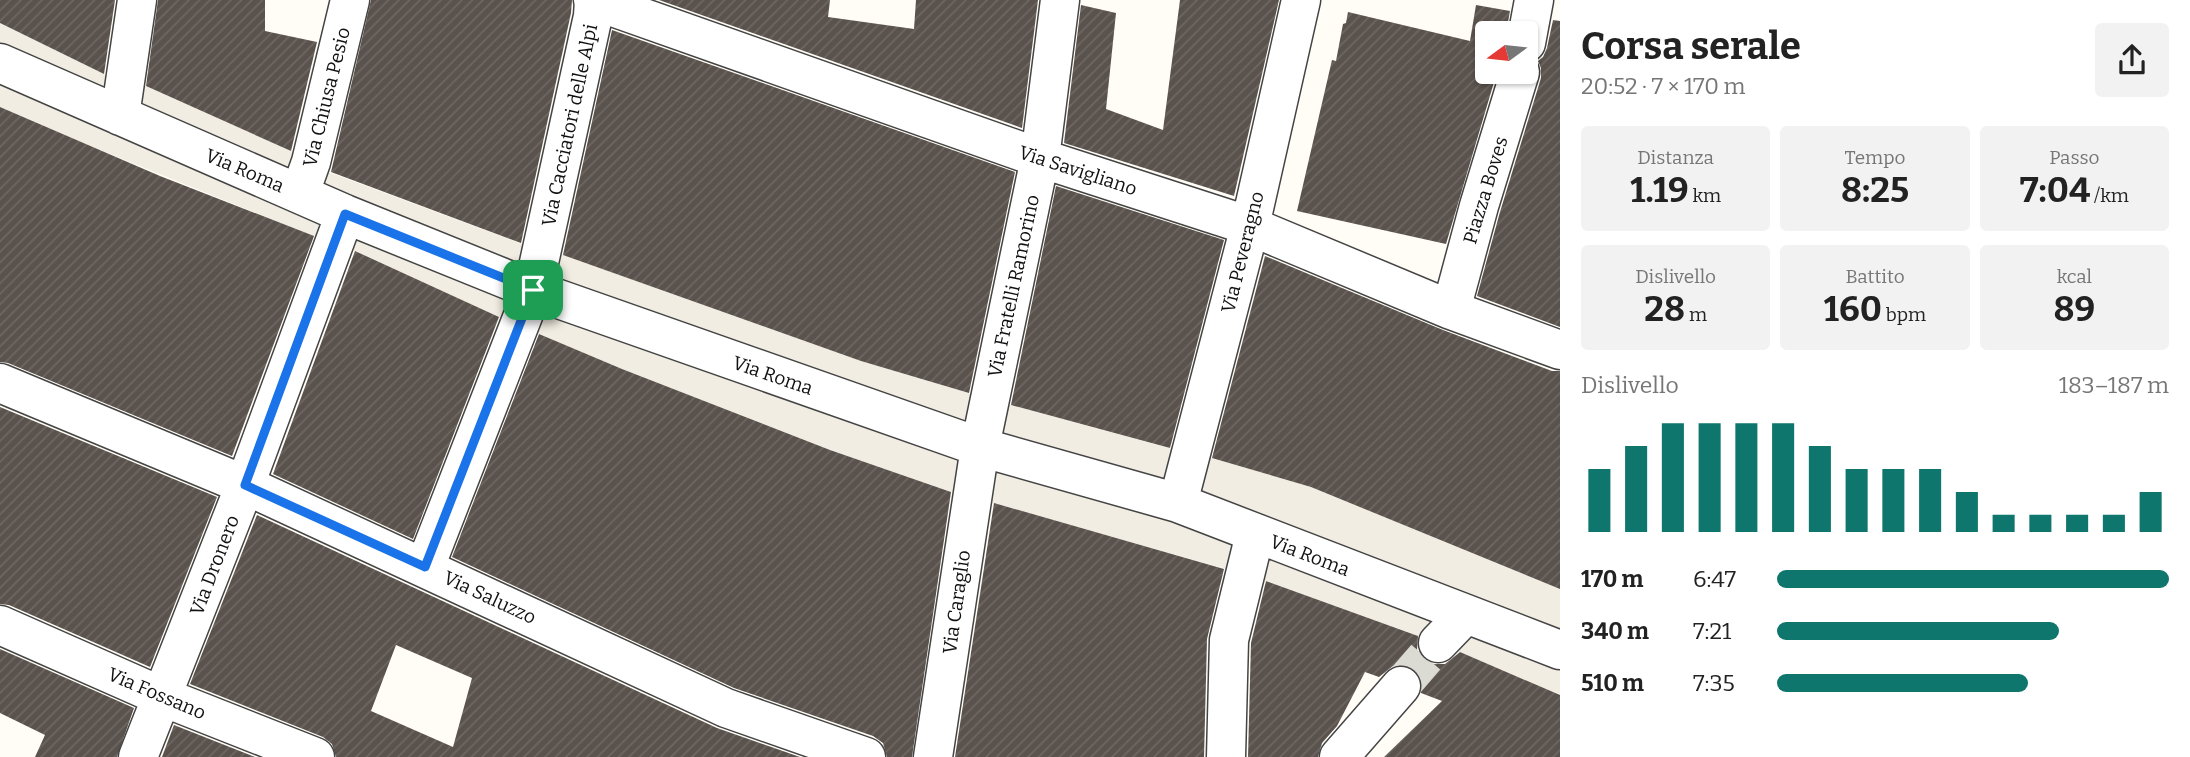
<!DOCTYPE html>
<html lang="it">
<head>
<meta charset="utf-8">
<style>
	body { margin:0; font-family:Bitter,serif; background:#f2f2f2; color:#222; height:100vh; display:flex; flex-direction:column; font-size:26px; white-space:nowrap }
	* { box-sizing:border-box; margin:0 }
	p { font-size:23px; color:#767676 }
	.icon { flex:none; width:38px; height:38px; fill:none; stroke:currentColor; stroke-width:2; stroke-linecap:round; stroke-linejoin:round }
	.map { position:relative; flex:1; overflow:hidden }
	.drawer { display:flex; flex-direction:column; background:#fff; width:630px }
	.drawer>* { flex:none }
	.needle { width:46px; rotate:255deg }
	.controls { position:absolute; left:1475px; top:21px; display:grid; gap:14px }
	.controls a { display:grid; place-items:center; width:63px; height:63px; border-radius:7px; background:#fff; box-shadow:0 2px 5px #0004; font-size:35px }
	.pin { position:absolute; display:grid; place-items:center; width:60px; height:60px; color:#fff; margin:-30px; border-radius:14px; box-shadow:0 4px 10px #0006 }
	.round { display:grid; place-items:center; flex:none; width:74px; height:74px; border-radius:7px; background:#f2f2f2 }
	.headline { display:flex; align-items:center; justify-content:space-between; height:119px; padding:0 21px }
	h1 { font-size:38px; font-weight:700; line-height:52px }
	.stats { display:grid; grid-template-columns:repeat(3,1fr); gap:10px; height:119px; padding:7px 21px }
	.stats div { display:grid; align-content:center; border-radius:7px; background:#f2f2f2; text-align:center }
	.stats b { font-size:35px; font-weight:700 }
	.stats small { font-size:19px; font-weight:400 }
	.stats p { font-size:19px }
	.chart { height:196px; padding:14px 21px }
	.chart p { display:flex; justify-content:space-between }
	.chart svg { width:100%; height:126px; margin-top:7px; stroke:#0f766e; stroke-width:6 }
	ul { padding:0 21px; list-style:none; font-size:23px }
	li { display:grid; grid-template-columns:112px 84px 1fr; align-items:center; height:52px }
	li i { height:18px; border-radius:9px; background:#0f766e }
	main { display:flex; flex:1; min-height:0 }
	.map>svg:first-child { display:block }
</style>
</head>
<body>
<main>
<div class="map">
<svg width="1560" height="757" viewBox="0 0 1560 757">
	<defs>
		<pattern id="building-hatch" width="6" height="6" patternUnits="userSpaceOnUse" patternTransform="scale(1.75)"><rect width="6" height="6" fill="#5a524d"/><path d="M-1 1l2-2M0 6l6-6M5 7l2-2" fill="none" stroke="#6d6662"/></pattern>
	</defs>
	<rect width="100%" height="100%" fill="#fffdf5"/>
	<!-- plaza -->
	<path fill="#f1ede2" d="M 0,23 L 108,76 L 143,85 L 294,152 L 323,170 L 533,248 L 555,252 L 861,361 L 989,399 L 1176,450 L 1209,457 L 1311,487 L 1560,589 L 1560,695 L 1446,646 L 1255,577 L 955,493 L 830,450 L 622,369 L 519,326 L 346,247 L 323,240 L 83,143 L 0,107 Z"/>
	<!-- building -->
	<path fill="url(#building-hatch)" fill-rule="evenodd" d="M 0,0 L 115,0 L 104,74 L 0,23 Z
		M 158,0 L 265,0 L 265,31 L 317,42 L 291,151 L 146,86 Z
		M 371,0 L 572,0 L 571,13 L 521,243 L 331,172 Z
		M 659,0 L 830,0 L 828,17 L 914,29 L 916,0 L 1038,0 L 1022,128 Z
		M 1180,0 L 1279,0 L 1234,196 L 1064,143 L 1081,5 L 1116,13 L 1106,109 L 1163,130 Z
		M 1476,5 L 1510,11 L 1506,33 L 1488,33 L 1488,72 L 1497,72 L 1446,244 L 1297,211 L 1332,60 L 1336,61 L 1343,24 L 1346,23 L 1348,12 L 1470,41 Z
		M 1553,20 L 1560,21 L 1560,327 L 1477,296 L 1500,212 L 1541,78 L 1541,68 L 1538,61 L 1543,57 L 1547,48 Z
		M 612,30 L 1015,172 L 969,393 L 861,361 L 563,255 Z
		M 0,107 L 160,176 L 314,236 L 232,456 L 8,363 L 0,362 Z
		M 1056,186 L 1224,240 L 1170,448 L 1011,405 Z
		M 355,251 L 499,317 L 413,539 L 273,474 Z
		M 1265,256 L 1443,330 L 1552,371 L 1560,371 L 1560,589 L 1311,487 L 1212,458 Z
		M 539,334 L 622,369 L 830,450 L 951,492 L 912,757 L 887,757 L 883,743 L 873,736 L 734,688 L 452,557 Z
		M 0,407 L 217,497 L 150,667 L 9,605 L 0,604 Z
		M 994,503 L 1224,569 L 1207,639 L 1204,757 L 955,757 Z
		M 257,515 L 717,728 L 800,757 L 336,757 L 332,744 L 323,737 L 190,684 ZM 396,645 L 472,678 L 453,747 L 371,711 Z
		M 1266,581 L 1418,636 L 1417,650 L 1422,658 L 1432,664 L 1445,664 L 1460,652 L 1560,695 L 1560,757 L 1384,757 L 1442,701 L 1421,693 L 1421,678 L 1415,669 L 1405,664 L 1393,666 L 1379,677 L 1365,672 L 1337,726 L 1322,743 L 1318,757 L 1248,757 L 1251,643 Z
		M 0,649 L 134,708 L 117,757 L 35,757 L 45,735 L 0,713 Z
		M 174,725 L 255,757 L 162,757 Z"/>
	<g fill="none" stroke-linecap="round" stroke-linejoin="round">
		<!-- minor-tunnel -->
		<path stroke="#dbdad3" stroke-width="38" stroke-dasharray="38 19" stroke-linecap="butt" d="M 1401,686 L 1438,643"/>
		<defs>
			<path id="minor" d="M 593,0 L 1040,158 L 1250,226 L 1451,310 L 1560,350
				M 1526,43 L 1534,0
				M 0,63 L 345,214 L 533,290 L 980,447 L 1178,503 L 1560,650
				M 120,116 L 137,0
				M 300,193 L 311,162 L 350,0
				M 1451,310 L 1479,206 L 1520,72
				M 0,383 L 245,485 L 726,708 L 866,757
				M 1178,503 L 1250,226 L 1301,0
				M 425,567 L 533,290 L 593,16 L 594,0
				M 0,625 L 163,697 L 315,757
				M 1438,643 L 1465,615
				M 138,757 L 245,485 L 345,214
				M 933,757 L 980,447 L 1040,158 L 1060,0
				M 1226,757 L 1229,640 L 1255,534
				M 1339,757 L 1401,686"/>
		</defs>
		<!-- minor casing -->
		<use href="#minor" stroke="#444" stroke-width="41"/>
		<!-- minor -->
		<use href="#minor" stroke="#fff" stroke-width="38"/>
	</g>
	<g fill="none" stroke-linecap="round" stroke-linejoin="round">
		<defs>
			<path id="route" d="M 345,214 L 533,290 L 425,567 L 245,485 Z"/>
		</defs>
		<!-- route casing -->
		<use href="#route" stroke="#fff" stroke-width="14"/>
		<!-- route -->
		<use href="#route" stroke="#1a73e8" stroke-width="9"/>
	</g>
	<g text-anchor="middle" stroke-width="7" stroke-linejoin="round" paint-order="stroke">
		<!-- street labels -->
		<g font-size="19" fill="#111" stroke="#fff">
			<text transform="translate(326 97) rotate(-76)" y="7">Via Chiusa Pesio</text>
			<text transform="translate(569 125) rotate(-78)" y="7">Via Cacciatori delle Alpi</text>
			<text transform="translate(245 170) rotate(23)" y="7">Via Roma</text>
			<text transform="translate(1078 170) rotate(18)" y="7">Via Savigliano</text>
			<text transform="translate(1485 190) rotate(-73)" y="7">Piazza Boves</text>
			<text transform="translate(1242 252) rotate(-76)" y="7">Via Peveragno</text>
			<text transform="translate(1013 286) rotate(-78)" y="7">Via Fratelli Ramorino</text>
			<text transform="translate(773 375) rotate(19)" y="7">Via Roma</text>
			<text transform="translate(1310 555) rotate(21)" y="7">Via Roma</text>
			<text transform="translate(214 565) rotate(-69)" y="7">Via Dronero</text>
			<text transform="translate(490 597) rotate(25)" y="7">Via Saluzzo</text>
			<text transform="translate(956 602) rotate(-82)" y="7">Via Caraglio</text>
			<text transform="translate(157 693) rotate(23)" y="7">Via Fossano</text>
		</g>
	</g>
</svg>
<div class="controls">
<a><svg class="needle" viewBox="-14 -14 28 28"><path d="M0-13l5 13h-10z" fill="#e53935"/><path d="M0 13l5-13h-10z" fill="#767676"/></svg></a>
</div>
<div class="pin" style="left:533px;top:290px;background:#1e9e55"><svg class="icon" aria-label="arrive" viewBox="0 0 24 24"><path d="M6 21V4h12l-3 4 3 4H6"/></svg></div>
</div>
<section class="drawer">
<div class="headline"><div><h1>Corsa serale</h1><p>20:52 · 7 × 170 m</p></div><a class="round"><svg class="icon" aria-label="share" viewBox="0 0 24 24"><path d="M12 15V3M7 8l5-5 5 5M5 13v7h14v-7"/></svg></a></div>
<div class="stats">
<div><p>Distanza</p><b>1.19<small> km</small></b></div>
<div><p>Tempo</p><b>8:25</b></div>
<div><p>Passo</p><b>7:04<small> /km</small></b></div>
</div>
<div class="stats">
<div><p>Dislivello</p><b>28<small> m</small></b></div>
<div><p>Battito</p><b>160<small> bpm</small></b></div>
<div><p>kcal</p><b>89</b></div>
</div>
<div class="chart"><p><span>Dislivello</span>183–187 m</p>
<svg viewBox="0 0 160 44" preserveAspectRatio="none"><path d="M5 44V22M15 44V14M25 44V6M35 44V6M45 44V6M55 44V6M65 44V14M75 44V22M85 44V22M95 44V22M105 44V30M115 44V38M125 44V38M135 44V38M145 44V38M155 44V30"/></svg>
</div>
<ul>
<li><b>170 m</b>6:47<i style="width:100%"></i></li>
<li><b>340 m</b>7:21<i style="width:72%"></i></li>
<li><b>510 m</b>7:35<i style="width:64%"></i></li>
</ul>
</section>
</main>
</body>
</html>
